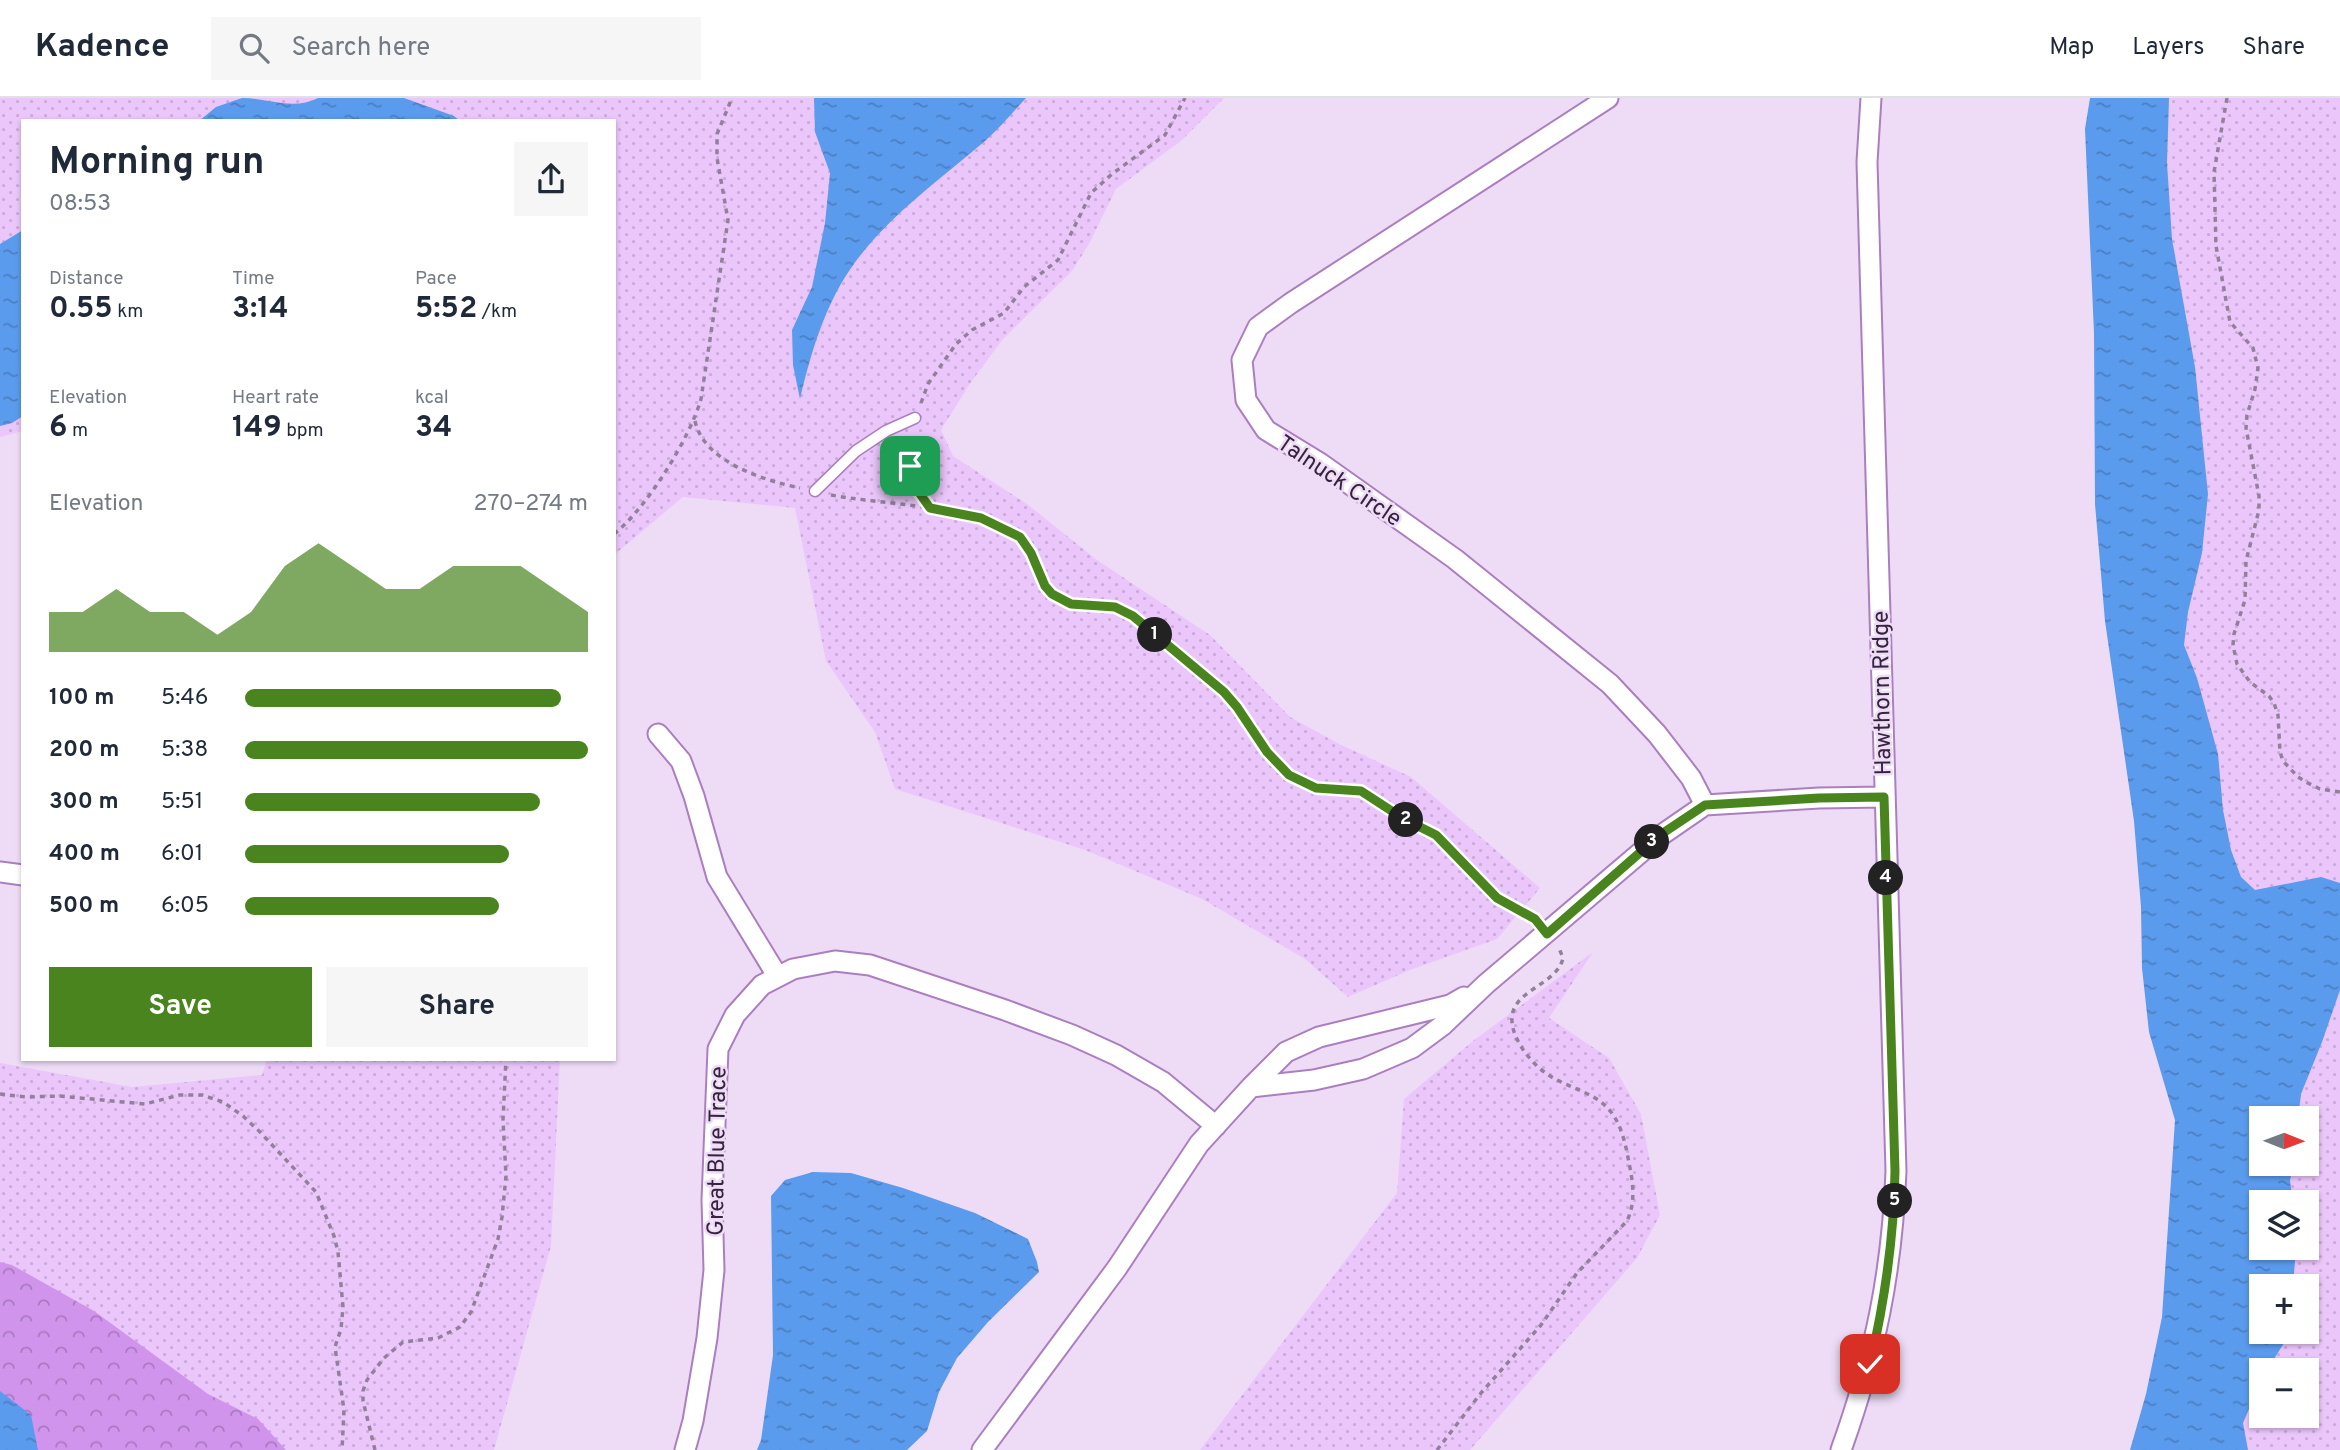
<!DOCTYPE html>
<html lang="en">
<head>
<meta charset="utf-8">
<style>
	body { margin:0; font-family:Overpass,sans-serif; background:#f6f6f7; color:#1f2937; height:100vh; display:flex; flex-direction:column; font-size:26px; white-space:nowrap }
	* { box-sizing:border-box; margin:0 }
	p { font-size:23px; color:#747a83 }
	.icon { flex:none; width:38px; height:38px; fill:none; stroke:currentColor; stroke-width:2; stroke-linecap:round; stroke-linejoin:round }
	.map { position:relative; flex:1; overflow:hidden }
	.sheet { position:absolute; left:21px; top:21px; width:595px; height:942px; display:flex; flex-direction:column; background:#fff; border-radius:0px; box-shadow:0 2px 5px #0004 }
	.sheet>* { flex:none }
	.needle { width:46px; rotate:91deg }
	.tools { position:absolute; left:2249px; top:1008px; display:grid; gap:14px }
	.tools a { display:grid; place-items:center; width:70px; height:70px; border-radius:0px; background:#fff; box-shadow:0 2px 5px #0004; font-size:35px }
	.pin { position:absolute; display:grid; place-items:center; width:60px; height:60px; color:#fff; margin:-30px; border-radius:14px; box-shadow:0 4px 10px #0006 }
	.km { position:absolute; width:35px; height:35px; margin:-18px; border-radius:50%; background:#222; color:#fff; font-size:19px; line-height:35px; text-align:center }
	.round { display:grid; place-items:center; flex:none; width:74px; height:74px; border-radius:0px; background:#f6f6f7 }
	.overview { display:flex; align-items:center; justify-content:space-between; height:119px; padding:0 28px }
	h1 { font-size:38px; font-weight:700; line-height:52px }
	.figures { display:grid; grid-template-columns:repeat(3,1fr); gap:10px; height:119px; padding:7px 28px }
	.figures div { display:grid; align-content:center }
	.figures b { font-size:30px; font-weight:700 }
	.figures small { font-size:19px; font-weight:400 }
	.figures p { font-size:19px }
	.chart { height:196px; padding:14px 28px }
	.chart p { display:flex; justify-content:space-between }
	.chart svg { width:100%; height:126px; margin-top:7px; fill:#4a841f; opacity:.7 }
	.primary-button { display:flex; gap:14px; margin-top:auto; padding:14px 28px }
	.primary-button a { flex:1; height:80px; border-radius:0px; background:#4a841f; color:#fff; font-size:28px; font-weight:700; line-height:80px; text-align:center }
	.primary-button a+a { background:#f6f6f7; color:#1f2937 }
	ul { padding:0 28px; list-style:none; font-size:23px }
	li { display:grid; grid-template-columns:112px 84px 1fr; align-items:center; height:52px }
	li i { height:18px; border-radius:9px; background:#4a841f }
	header { display:flex; align-items:center; gap:42px; box-sizing:border-box; height:98px; padding:0 35px; background:#fff; border-bottom:2px solid #e0e1e3 }
	header strong { font-size:33px }
	nav { display:flex; gap:38px; margin-inline-start:auto; font-size:24px }
	.search { width:490px; height:63px; background:#f6f6f7; display:flex; align-items:center; gap:18px; box-sizing:border-box; padding:0 24px; border-radius:0px; color:#747a83; font-size:26px }
	.map>svg:first-child { display:block }
</style>
</head>
<body>
<header>
<strong>Kadence</strong>
<div class="search"><svg class="icon" aria-label="search" viewBox="0 0 24 24"><circle cx="10" cy="10" r="6"/><path d="M15 15l6 6"/></svg>Search here</div>
<nav><a>Map</a><a>Layers</a><a>Share</a></nav>
</header>
<div class="map">
<svg width="2340" height="1352" viewBox="0 0 2340 1352">
	<defs>
		<pattern id="grass-dots" width="8" height="8" patternUnits="userSpaceOnUse" patternTransform="scale(1.75)"><rect width="8" height="8" fill="#ebc6fb"/><path d="M2 2h.1M6 6h.1" fill="none" stroke="#caaad8" stroke-width="1.8" stroke-linecap="round"/></pattern>
		<pattern id="forest-crowns" width="20" height="18" patternUnits="userSpaceOnUse" patternTransform="scale(1.75)"><rect width="20" height="18" fill="#d194ec"/><path d="M2 6a3 3 0 1 1 6 0M12 15a3 3 0 1 1 6 0" fill="none" stroke="#aa78c0"/></pattern>
		<pattern id="water-ripples" width="26" height="14" patternUnits="userSpaceOnUse" patternTransform="scale(1.75)"><rect width="26" height="14" fill="#5a9bed"/><path d="M2 4q2-2 4 0t4 0M15 11q2-2 4 0t4 0" fill="none" stroke="#4b7ec1"/></pattern>
	</defs>
	<rect width="100%" height="100%" fill="#eedcf7"/>
	<!-- grass -->
	<path fill="url(#grass-dots)" fill-rule="evenodd" d="M 0,0 L 1224,0 L 1182,42 L 1116,91 L 1089,146 L 1072,173 L 1003,241 L 969,287 L 941,332 L 953,358 L 1027,406 L 1097,462 L 1210,537 L 1290,619 L 1339,646 L 1411,679 L 1540,790 L 1497,841 L 1410,872 L 1348,899 L 1305,861 L 1202,801 L 1085,752 L 895,691 L 875,634 L 826,563 L 795,410 L 683,399 L 614,457 L 614,23 L 23,23 L 23,333 L 0,339 Z
		M 2148,0 L 2340,0 L 2340,1352 L 2150,1352 L 2200,1101 ZM 2261,1020 L 2306,1020 L 2306,1066 L 2261,1066 ZM 2261,1104 L 2306,1104 L 2306,1150 L 2261,1150 ZM 2261,1188 L 2306,1188 L 2306,1234 L 2261,1234 ZM 2261,1272 L 2306,1272 L 2306,1318 L 2261,1318 Z
		M 1593,854 L 1549,920 L 1609,960 L 1641,1016 L 1660,1117 L 1637,1160 L 1470,1352 L 1200,1352 L 1397,1095 L 1404,1001 L 1473,943 Z
		M 267,961 L 560,961 L 551,1148 L 494,1352 L 0,1352 L 0,965 L 132,989 L 262,977 Z"/>
	<!-- forest -->
	<path fill="url(#forest-crowns)" d="M 0,1164 L 12,1167 L 94,1213 L 208,1296 L 258,1321 L 286,1352 L 0,1352 Z"/>
	<!-- water -->
	<path fill="url(#water-ripples)" d="M 242,0 C 268,0 293,13 318,0 L 404,0 L 454,18 L 460,23 L 199,23 L 216,9 Z
		M 814,0 L 1026,0 C 1013,14 1000,30 985,43 C 941,81 892,115 856,163 C 826,203 811,254 800,301 L 793,267 L 792,232 L 812,189 L 825,125 L 830,75 L 815,34 Z
		M 2090,0 L 2169,0 L 2167,65 L 2172,141 L 2195,269 L 2208,396 L 2202,455 L 2188,514 L 2184,547 L 2197,580 L 2218,656 L 2223,712 L 2231,752 L 2241,779 L 2255,792 L 2321,779 L 2340,785 L 2340,892 L 2322,944 L 2301,996 L 2298,1020 L 2261,1020 L 2261,1066 L 2293,1066 L 2290,1083 L 2293,1104 L 2261,1104 L 2261,1150 L 2296,1150 L 2293,1188 L 2261,1188 L 2261,1234 L 2291,1234 L 2267,1272 L 2261,1272 L 2261,1283 L 2243,1325 L 2248,1352 L 2130,1352 L 2146,1296 L 2162,1219 L 2175,1022 L 2149,934 L 2142,870 L 2141,809 L 2134,723 L 2105,523 L 2095,406 L 2094,235 L 2085,31 Z
		M 23,132 L 23,318 L 12,325 L 0,328 L 0,146 Z
		M 813,1074 L 851,1075 L 903,1090 L 975,1115 L 1028,1141 L 1037,1164 L 1039,1174 L 988,1224 L 957,1260 L 939,1294 L 927,1333 L 907,1352 L 757,1352 L 761,1342 L 773,1257 L 771,1098 L 785,1082 Z
		M 0,1293 L 31,1317 L 38,1352 L 0,1352 Z"/>
	<g fill="none" stroke-linecap="round" stroke-linejoin="round">
		<defs>
			<path id="lane" d="M 815,393 L 856,353 L 886,333 L 915,320"/>
			<path id="street" d="M 1608,0 L 1291,205 L 1258,229 L 1242,262 L 1246,302 L 1266,332 L 1320,365 L 1455,461 L 1610,586 L 1657,636 L 1691,680 L 1705,707
				M 658,636 L 681,663 L 694,698 L 717,779 L 778,879
				M 0,774 L 23,777
				M 1251,989 L 1314,982 L 1363,971 L 1412,950 L 1443,927 L 1486,886 L 1660,738 L 1705,707 L 1819,700 L 1884,699
				M 685,1352 L 693,1323 L 707,1240 L 714,1172 L 712,1102 L 718,951 L 735,917 L 762,887 L 793,871 L 835,863 L 870,867 L 1005,912 L 1072,937 L 1116,957 L 1163,984 L 1216,1028
				M 982,1352 L 1117,1170 L 1199,1046 L 1251,989 L 1286,954 L 1319,939 L 1450,907 L 1464,899
				M 1841,1352 C 1875,1257 1892,1175 1896,1073 L 1867,64 L 1871,0"/>
		</defs>
		<!-- lane casing -->
		<use href="#lane" stroke="#ab7fbf" stroke-width="13"/>
		<!-- street casing -->
		<use href="#street" stroke="#ab7fbf" stroke-width="23"/>
		<!-- path -->
		<path stroke="#92809b" stroke-width="3.5" stroke-dasharray="5 5" stroke-linecap="butt" d="M 2227,0 L 2214,74 L 2216,148 L 2230,224 L 2253,250 L 2258,270 L 2255,291 L 2247,317 L 2246,330 L 2259,398 L 2259,412 L 2246,463 L 2245,502 L 2234,536 L 2233,547 L 2237,566 L 2250,584 L 2269,598 L 2274,605 L 2278,617 L 2280,654 L 2283,663 L 2298,679 L 2306,684 L 2320,691 L 2340,694
			M 921,305 L 928,286 L 956,246 L 972,232 L 1004,215 L 1024,189 L 1058,162 L 1091,95 L 1112,76 L 1165,37 L 1185,0
			M 695,323 C 704,364 763,382 800,390
			M 911,340 C 905,367 915,388 931,410
			M 831,397 C 884,407 975,407 1017,438 C 1040,454 1035,489 1061,502 C 1084,514 1111,501 1133,518 L 1224,594 L 1237,609 L 1267,654 L 1289,677 L 1316,690 L 1361,693 L 1374,700 L 1404,721 L 1436,737 L 1497,800 L 1534,820
			M 614,436 C 646,411 690,340 701,301 L 728,122 L 717,60 L 717,36 L 732,0
			M 0,996 L 26,999 L 59,998 L 145,1006 L 180,997 L 202,997 L 223,1004 L 243,1018 L 260,1034 L 316,1094 L 334,1138 L 338,1154 L 343,1209 L 341,1231 L 335,1249 L 344,1312 L 342,1352
			M 375,1352 L 363,1303 L 363,1293 L 367,1282 L 384,1260 L 403,1244 L 438,1240 L 460,1229 L 471,1214 L 498,1141 L 502,1119 L 506,1078 L 503,1022 L 506,961
			M 1437,1352 L 1481,1295 L 1541,1227 L 1577,1175 L 1627,1123 C 1636,1104 1633,1084 1629,1065 C 1626,1048 1622,1028 1611,1014 C 1596,994 1567,990 1547,976 C 1538,970 1530,961 1524,953 C 1518,944 1513,935 1512,924 C 1509,892 1557,888 1563,860 L 1559,850"/>
		<!-- lane -->
		<use href="#lane" stroke="#fff" stroke-width="10"/>
		<!-- street -->
		<use href="#street" stroke="#fff" stroke-width="19"/>
	</g>
	<g fill="none" stroke-linecap="round" stroke-linejoin="round">
		<defs>
			<path id="route" d="M 910,368 L 918,393 L 930,410 L 981,420 L 1020,439 L 1031,455 L 1045,488 L 1052,496 L 1071,506 L 1115,509 L 1133,518 L 1224,594 L 1237,609 L 1267,654 L 1289,677 L 1316,690 L 1361,693 L 1404,721 L 1436,737 L 1497,800 L 1535,821 L 1547,836 L 1660,737 L 1705,707 L 1819,700 L 1884,699 L 1895,1073 C 1894,1139 1885,1202 1870,1266"/>
		</defs>
		<!-- route casing -->
		<use href="#route" stroke="#fff" stroke-width="14"/>
		<!-- route -->
		<use href="#route" stroke="#4a841f" stroke-width="9"/>
	</g>
	<g text-anchor="middle" stroke-width="5" stroke-linejoin="round" paint-order="stroke">
		<!-- street labels -->
		<g font-size="23" fill="#35233d" stroke="#eedcf7">
			<text transform="translate(1340 382) rotate(34)" y="8">Talnuck Circle</text>
			<text transform="translate(1881 595) rotate(-91)" y="8">Hawthorn Ridge</text>
			<text transform="translate(716 1053) rotate(-89)" y="8">Great Blue Trace</text>
		</g>
	</g>
</svg>
<div class="tools">
<a><svg class="needle" viewBox="-14 -14 28 28"><path d="M0-13l5 13h-10z" fill="#e53935"/><path d="M0 13l5-13h-10z" fill="#747a83"/></svg></a>
<a><svg class="icon" aria-label="layers" viewBox="0 0 24 24"><path d="M12 4l9 5-9 5-9-5zM3 14l9 5 9-5"/></svg></a>
<a>+</a>
<a>−</a>
</div>
<div class="pin" style="left:910px;top:368px;background:#1e9e55"><svg class="icon" aria-label="arrive" viewBox="0 0 24 24"><path d="M6 21V4h12l-3 4 3 4H6"/></svg></div>
<div class="pin" style="left:1870px;top:1266px;background:#d93025"><svg class="icon" aria-label="check" viewBox="0 0 24 24"><path d="M5 12l5 5 9-10"/></svg></div>
<b class="km" style="left:1155px;top:537px">1</b>
<b class="km" style="left:1406px;top:722px">2</b>
<b class="km" style="left:1652px;top:744px">3</b>
<b class="km" style="left:1886px;top:780px">4</b>
<b class="km" style="left:1895px;top:1103px">5</b>
<section class="sheet">
<div class="overview"><div><h1>Morning run</h1><p>08:53</p></div><a class="round"><svg class="icon" aria-label="share" viewBox="0 0 24 24"><path d="M12 15V3M7 8l5-5 5 5M5 13v7h14v-7"/></svg></a></div>
<div class="figures">
<div><p>Distance</p><b>0.55<small> km</small></b></div>
<div><p>Time</p><b>3:14</b></div>
<div><p>Pace</p><b>5:52<small> /km</small></b></div>
</div>
<div class="figures">
<div><p>Elevation</p><b>6<small> m</small></b></div>
<div><p>Heart rate</p><b>149<small> bpm</small></b></div>
<div><p>kcal</p><b>34</b></div>
</div>
<div class="chart"><p><span>Elevation</span>270–274 m</p>
<svg viewBox="0 0 160 44" preserveAspectRatio="none"><path d="M0 44V30L10 30L20 22L30 30L40 30L50 38L60 30L70 14L80 6L90 14L100 22L110 22L120 14L130 14L140 14L150 22L160 30V44z"/></svg>
</div>
<ul>
<li><b>100 m</b>5:46<i style="width:92%"></i></li>
<li><b>200 m</b>5:38<i style="width:100%"></i></li>
<li><b>300 m</b>5:51<i style="width:86%"></i></li>
<li><b>400 m</b>6:01<i style="width:77%"></i></li>
<li><b>500 m</b>6:05<i style="width:74%"></i></li>
</ul>
<div class="primary-button"><a>Save</a><a>Share</a></div>
</section>
</div>
</body>
</html>
